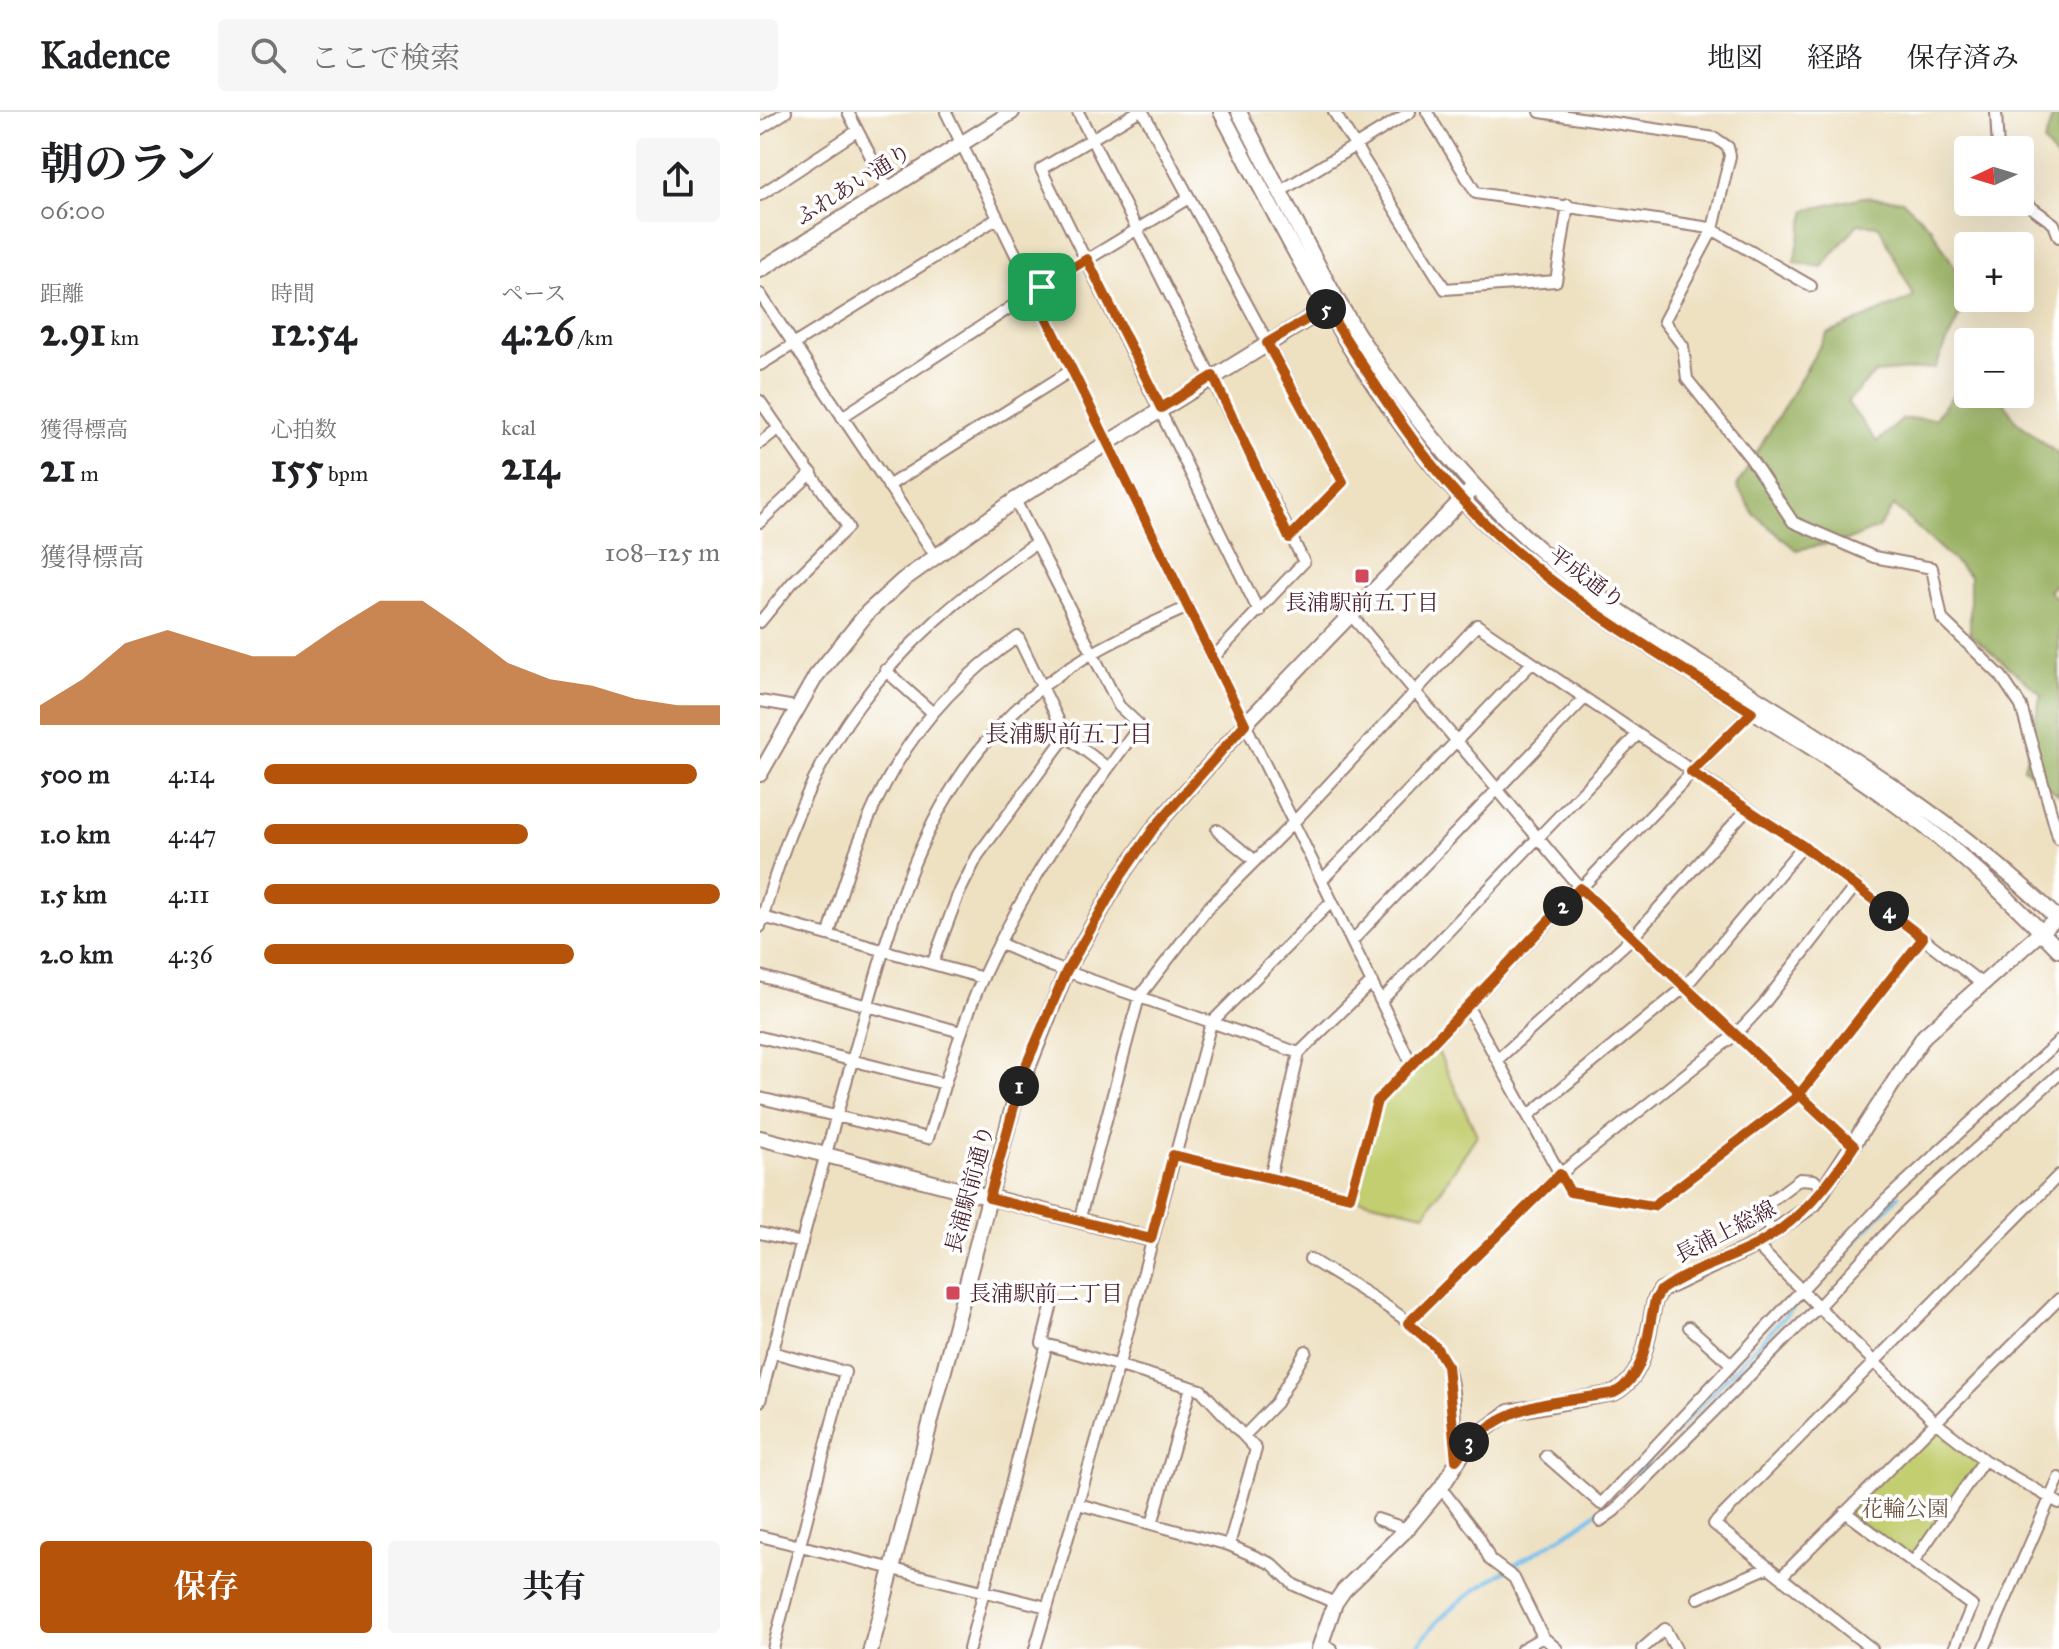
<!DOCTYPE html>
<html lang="ja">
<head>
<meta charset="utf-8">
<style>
	body { margin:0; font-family:"IM FELL Great Primer","Noto Serif JP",serif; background:#f6f6f6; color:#202124; height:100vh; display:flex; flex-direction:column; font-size:30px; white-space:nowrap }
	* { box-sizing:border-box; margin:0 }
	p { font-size:26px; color:#757577 }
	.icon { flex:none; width:44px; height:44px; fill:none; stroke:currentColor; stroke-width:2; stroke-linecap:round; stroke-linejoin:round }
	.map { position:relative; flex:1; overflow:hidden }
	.sheet { display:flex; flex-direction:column; background:#fff; width:760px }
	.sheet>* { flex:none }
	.needle { width:52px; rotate:266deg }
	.controls { position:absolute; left:1194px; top:24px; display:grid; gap:16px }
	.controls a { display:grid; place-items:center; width:80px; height:80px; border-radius:8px; background:#fff; box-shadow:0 8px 32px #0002; font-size:40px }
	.pin { position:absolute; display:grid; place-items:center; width:68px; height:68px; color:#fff; margin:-34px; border-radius:16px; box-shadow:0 4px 12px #0006 }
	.km { position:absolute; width:40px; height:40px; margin:-20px; border-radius:50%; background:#222; color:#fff; font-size:22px; line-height:40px; text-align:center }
	.round { display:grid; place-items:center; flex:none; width:84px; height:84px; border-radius:8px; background:#f6f6f6 }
	.headline { display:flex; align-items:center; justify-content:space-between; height:136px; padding:0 40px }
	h1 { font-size:44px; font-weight:700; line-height:60px }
	.metrics { display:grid; grid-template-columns:repeat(3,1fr); gap:12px; height:136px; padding:8px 40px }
	.metrics div { display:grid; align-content:center }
	.metrics b { font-size:40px; font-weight:700 }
	.metrics small { font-size:22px; font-weight:400 }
	.metrics p { font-size:22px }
	.chart { height:224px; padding:16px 40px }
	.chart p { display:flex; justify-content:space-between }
	.chart svg { width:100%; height:144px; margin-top:8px; fill:#b45309; opacity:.7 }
	.primary-button { display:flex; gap:16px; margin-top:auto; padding:16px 40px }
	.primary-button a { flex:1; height:92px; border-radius:8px; background:#b45309; color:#fff; font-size:32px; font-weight:700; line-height:92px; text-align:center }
	.primary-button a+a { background:#f6f6f6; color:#202124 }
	ul { padding:0 40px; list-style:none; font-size:26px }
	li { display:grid; grid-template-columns:128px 96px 1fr; align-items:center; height:60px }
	li i { height:20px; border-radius:10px; background:#b45309 }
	header { display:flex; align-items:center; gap:48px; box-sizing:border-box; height:112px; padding:0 40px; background:#fff; border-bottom:2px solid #e0e0e0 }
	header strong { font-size:38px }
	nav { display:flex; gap:44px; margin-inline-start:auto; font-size:28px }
	.search { width:560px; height:72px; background:#f6f6f6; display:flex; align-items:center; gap:20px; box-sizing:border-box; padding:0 28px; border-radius:8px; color:#757577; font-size:30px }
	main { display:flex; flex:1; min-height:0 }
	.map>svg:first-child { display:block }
</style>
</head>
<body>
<header>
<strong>Kadence</strong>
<div class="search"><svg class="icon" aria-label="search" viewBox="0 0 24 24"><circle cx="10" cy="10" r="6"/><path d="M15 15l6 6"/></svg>ここで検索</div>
<nav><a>地図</a><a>経路</a><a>保存済み</a></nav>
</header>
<main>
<section class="sheet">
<div class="headline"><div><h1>朝のラン</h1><p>06:00</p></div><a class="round"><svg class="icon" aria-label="share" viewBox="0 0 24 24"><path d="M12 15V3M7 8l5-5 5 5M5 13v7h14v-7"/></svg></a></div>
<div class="metrics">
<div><p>距離</p><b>2.91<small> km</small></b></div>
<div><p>時間</p><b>12:54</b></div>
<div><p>ペース</p><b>4:26<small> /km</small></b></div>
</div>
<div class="metrics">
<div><p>獲得標高</p><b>21<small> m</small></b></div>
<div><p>心拍数</p><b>155<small> bpm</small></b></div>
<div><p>kcal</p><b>214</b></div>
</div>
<div class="chart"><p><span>獲得標高</span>108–125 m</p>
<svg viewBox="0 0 160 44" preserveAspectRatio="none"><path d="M0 44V38L10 30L20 19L30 15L40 19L50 23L60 23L70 14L80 6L90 6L100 15L110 25L120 30L130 32L140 36L150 38L160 38V44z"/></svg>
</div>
<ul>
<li><b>500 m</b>4:14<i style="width:95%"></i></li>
<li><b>1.0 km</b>4:47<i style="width:58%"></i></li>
<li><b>1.5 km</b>4:11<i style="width:100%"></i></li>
<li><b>2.0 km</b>4:36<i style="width:68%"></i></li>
</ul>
<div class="primary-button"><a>保存</a><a>共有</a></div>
</section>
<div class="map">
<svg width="1299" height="1537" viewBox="0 0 1299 1537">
	<rect width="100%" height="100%" fill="#fff"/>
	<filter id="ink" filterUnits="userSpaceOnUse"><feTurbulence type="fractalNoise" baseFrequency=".0125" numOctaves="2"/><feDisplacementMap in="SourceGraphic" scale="16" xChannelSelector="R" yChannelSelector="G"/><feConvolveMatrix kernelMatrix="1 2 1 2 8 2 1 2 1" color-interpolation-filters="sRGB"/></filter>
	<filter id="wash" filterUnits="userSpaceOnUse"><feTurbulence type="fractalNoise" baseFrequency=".006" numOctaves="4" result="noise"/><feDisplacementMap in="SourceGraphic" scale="32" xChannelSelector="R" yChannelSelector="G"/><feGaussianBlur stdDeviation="1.8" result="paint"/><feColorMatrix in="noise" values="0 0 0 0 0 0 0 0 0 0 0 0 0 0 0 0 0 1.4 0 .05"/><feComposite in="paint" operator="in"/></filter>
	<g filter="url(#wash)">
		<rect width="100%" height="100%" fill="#eee1c2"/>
		<!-- green -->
		<path fill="#c2ce70" stroke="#86764e" stroke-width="2" d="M 673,929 L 717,1023 L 665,1102 L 590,1085 L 617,989 Z
			M 1175,1310 L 1224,1348 L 1154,1449 L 1085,1400 Z"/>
		<!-- forest -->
		<path fill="#99b162" stroke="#726846" stroke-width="2" d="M 1294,0 L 1299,0 L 1299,49 L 1284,31 Z
			M 1103,85 L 1142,88 L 1171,116 L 1208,177 L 1208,185 L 1175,256 L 1115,261 L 1087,290 L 1117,330 L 1143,307 L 1175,306 L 1208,264 L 1208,282 L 1239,282 L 1256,309 L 1299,343 L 1299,468 L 1289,479 L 1299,489 L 1299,683 L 1264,656 L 1281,582 L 1210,522 L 1210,464 L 1134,394 L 1118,416 L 1089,428 L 1036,438 L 994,402 L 977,374 L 1067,222 L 1154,185 L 1119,114 L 1098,112 L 1062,155 L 1034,151 L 1046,98 Z"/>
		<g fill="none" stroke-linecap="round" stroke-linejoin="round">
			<!-- stream -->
			<path stroke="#72bfec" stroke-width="4" d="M 876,1362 L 1139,1083
				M 656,1537 C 695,1472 789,1443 845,1393"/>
		</g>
	</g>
	<g filter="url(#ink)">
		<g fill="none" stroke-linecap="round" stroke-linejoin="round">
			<defs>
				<path id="street" d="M 88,0 L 127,76
					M 186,0 L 651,951
					M 318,0 L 544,450 L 453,546
					M 377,0 L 281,57 L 499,500
					M 383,0 L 583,370 L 529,426
					M 574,0 L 685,177 L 796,169 L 808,93
					M 667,0 L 716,81 L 950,116 L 1051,174
					M 780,0 L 955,26 L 968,35 L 970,44 L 953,117 L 904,209 L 923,234 L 927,267 L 991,347 L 1033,410 L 1114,445 L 1172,456 L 1182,507 L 1241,564 L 1261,594 L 1299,728
					M 1236,0 L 1238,38
					M 0,17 L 26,0
					M 521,79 L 650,0
					M 0,83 L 97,19
					M 1260,87 L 1294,112 L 1299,125
					M 0,182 L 175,443
					M 0,253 L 238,106
					M 0,289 L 88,415 L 32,471 L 0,510
					M 82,305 L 274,180 L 427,87
					M 0,331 L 19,316
					M 128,374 L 312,258
					M 0,410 L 52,361
					M 591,503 L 820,776 L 1094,1034
					M 125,558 L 173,601
					M 0,589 L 35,595
					M 457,718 L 493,747
					M 562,768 L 770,553
					M 3,805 L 223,866
					M 0,815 C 49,633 121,537 276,431
					M 69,822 C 104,697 146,601 258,525 L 306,624 L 348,656
					M 592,829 L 823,588
					M 239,831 L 291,854 L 539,941
					M 173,850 L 198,783 L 218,743 L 306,624
					M 0,864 L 201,920
					M 621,889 L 876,624
					M 708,895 L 810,1080 L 893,1094 L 1038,984 L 1163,826
					M 0,925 L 185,972
					M 737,948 L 873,825 L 987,697
					M 0,986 L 168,1026 C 185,972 200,917 223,865 C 264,775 319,694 378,616 L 377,611 L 359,594 L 255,388
					M 769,1003 L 925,875 L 1043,734
					M 413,1043 L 590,1085 L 617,989 L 994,596
					M 510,1066 L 539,941 L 612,870
					M 999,1097 L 1013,1122
					M 319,1109 L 379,885 L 447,797 L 533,711 L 717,513 L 1043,734 L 1221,871
					M 977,1114 L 1040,1067 L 1054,1068 L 1065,1079
					M 0,1121 L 42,1131
					M 996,1133 L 1175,1310 L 1224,1348 L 1299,1391
					M 550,1147 C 587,1171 674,1215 688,1256 C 697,1284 694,1319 696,1348
					M 294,1184 L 282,1231 L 441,1278 L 496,1337 L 469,1433
					M 648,1211 L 800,1062 L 976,922 L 1003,893 L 1096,773
					M 929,1215 L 971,1252
					M 12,1240 L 85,1260 L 13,1537
					M 0,1289 C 29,1175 60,1062 92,949 C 126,831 151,712 236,618 C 293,555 352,529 428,495
					M 484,1324 L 516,1291 L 546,1239
					M 786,1344 L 841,1392 L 1126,1088 L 1299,929
					M 681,1376 L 719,1425 L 730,1448 L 754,1466 L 783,1525 L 797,1537
					M 318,1392 L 469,1433 L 512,1452 L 534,1473 L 575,1491
					M 1085,1400 L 1212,1494 L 1194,1537
					M 617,1407 L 647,1417
					M 840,1409 L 854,1399 L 1058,1195 L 1147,1099 L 1299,962
					M 392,1412 L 431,1275
					M 0,1424 L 287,1495
					M 1154,1449 L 1224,1348
					M 1021,1465 L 1299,1187
					M 938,1486 L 1009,1455
					M 561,1532 L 572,1537
					M 209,1537 L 287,1232
					M 275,1537 L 359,1252 L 451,911 L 572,789
					M 762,1537 L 783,1525
					M 882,1537 L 905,1517 L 916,1537
					M 1112,1537 L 954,1412 L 1299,1063
					M 1224,1537 L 1299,1366"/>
				<path id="secondary" d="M 461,0 C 535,139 618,313 735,420 C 855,528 1002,596 1131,689 C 1193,733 1246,783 1299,838
					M 479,0 C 512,62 542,126 577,188 C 629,278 704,372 782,440 C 843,493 914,534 982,577 C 1093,646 1205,716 1299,808
					M 0,158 L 252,0
					M 0,662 L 56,564 L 108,500 L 143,468 L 255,388 L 574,191
					M 0,1026 L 391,1127
					M 111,1537 L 254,991 L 306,860 L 361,764 L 394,716 L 485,612 L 714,375
					M 559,1537 L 575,1491 L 584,1478 L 647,1417 L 681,1376 L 711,1328 L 749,1300 L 854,1281 C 887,1264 887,1221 895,1188 L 901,1178 L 996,1133 L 1054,1092 L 1164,924 L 1299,804"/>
			</defs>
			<!-- street casing -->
			<use href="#street" stroke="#9c8076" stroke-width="14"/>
			<!-- secondary casing -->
			<use href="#secondary" stroke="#9c8076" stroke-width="18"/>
			<!-- street -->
			<use href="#street" stroke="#fff" stroke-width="10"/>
			<!-- secondary -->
			<use href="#secondary" stroke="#fff" stroke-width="14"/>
		</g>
	</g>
	<g fill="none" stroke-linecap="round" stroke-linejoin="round" filter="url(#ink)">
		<defs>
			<path id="route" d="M 282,175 L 274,180 L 485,612 L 394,716 L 361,764 L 306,860 L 264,958 L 229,1086 L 391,1127 L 413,1043 L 590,1085 L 617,989 L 820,776 L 1094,1034 C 1066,1076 1041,1108 996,1133 C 965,1149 930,1158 901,1178 L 895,1188 C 887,1221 887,1264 854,1281 C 787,1293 740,1288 696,1348 L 687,1253 L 676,1235 L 648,1211 L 800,1062 L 810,1080 L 893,1094 L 1038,984 L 1163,826 L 1043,734 L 931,660 L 992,600 C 891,537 785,477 703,389 C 650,332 608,261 566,196 L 507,231 L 583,370 L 529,426 L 453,264 L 401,296 L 327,147 L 282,175"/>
		</defs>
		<!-- route casing -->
		<use href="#route" stroke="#fff" stroke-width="16"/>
		<!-- route -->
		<use href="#route" stroke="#b45309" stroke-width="10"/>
	</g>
	<!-- markers -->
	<g fill="#d1495b" stroke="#fff" stroke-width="3">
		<rect x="594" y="456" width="16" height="16" rx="4"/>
		<rect x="185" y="1173" width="16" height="16" rx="4"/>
	</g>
	<g text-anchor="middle" stroke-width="7" stroke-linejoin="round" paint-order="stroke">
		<!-- street labels -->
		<g font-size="22" fill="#4a1f2b" stroke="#fff">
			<text transform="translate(93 72) rotate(-32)" y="8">ふれあい通り</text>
			<text transform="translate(827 465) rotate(37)" y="8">平成通り</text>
			<text transform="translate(209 1077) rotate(-75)" y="8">長浦駅前通り</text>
			<text transform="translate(965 1119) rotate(-27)" y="8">長浦上総線</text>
		</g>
		<!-- poi labels -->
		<g font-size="22" fill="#4a1f2b" stroke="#fff">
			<text x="602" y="498">長浦駅前五丁目</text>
			<text x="209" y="1189" text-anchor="start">長浦駅前二丁目</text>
		</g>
		<!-- park labels -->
		<g font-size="22" fill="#6e5440" stroke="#fff">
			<text x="1145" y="1404">花輪公園</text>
		</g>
		<!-- neighbourhood labels -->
		<g font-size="24" fill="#4a1f2b" stroke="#fff">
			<text x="309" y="630">長浦駅前五丁目</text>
		</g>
	</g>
</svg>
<div class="controls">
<a><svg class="needle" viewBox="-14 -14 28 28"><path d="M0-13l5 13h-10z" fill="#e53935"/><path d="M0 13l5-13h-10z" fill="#757577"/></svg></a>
<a>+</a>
<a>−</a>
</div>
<div class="pin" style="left:282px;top:175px;background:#1e9e55"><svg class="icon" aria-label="arrive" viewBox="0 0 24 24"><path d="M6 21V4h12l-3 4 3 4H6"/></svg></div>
<b class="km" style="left:259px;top:974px">1</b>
<b class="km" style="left:803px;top:794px">2</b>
<b class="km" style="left:709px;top:1330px">3</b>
<b class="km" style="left:1129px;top:799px">4</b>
<b class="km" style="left:566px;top:197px">5</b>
</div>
</main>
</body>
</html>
